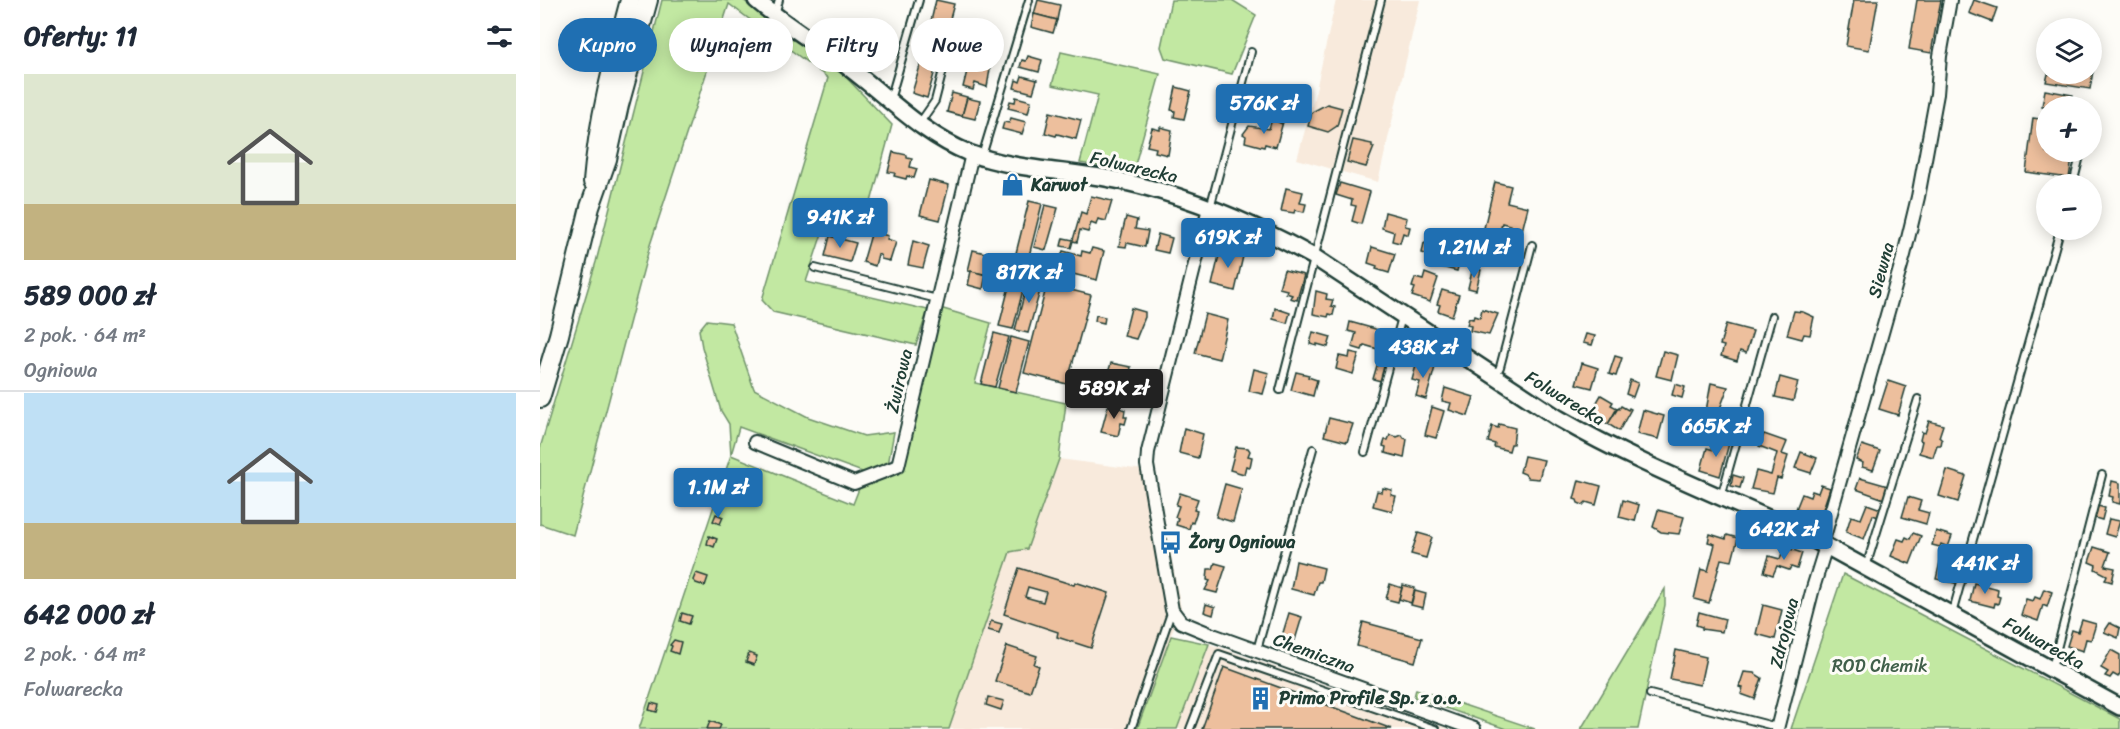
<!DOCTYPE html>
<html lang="pl">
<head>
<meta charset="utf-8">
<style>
	:root { --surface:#fff; --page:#f6f6f7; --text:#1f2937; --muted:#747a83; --line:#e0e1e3; --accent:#1f6fb2 }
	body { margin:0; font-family:Sriracha,sans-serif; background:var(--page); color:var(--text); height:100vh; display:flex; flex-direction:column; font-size:22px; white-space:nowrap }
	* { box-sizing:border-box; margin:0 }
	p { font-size:20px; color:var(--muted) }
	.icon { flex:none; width:33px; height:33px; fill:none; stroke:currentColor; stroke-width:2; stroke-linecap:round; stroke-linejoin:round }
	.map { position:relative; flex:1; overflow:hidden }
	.side { display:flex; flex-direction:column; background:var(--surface); width:540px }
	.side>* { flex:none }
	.hud { position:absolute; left:18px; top:18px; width:570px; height:54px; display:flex; gap:12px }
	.buttons { position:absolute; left:1496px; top:18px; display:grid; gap:12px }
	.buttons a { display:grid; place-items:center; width:66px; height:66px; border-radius:50%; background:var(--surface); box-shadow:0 3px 15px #0003; font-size:30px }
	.price { position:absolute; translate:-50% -51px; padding:0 14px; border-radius:6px; background:var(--accent); color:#fff; font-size:20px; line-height:39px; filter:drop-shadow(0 2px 3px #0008) }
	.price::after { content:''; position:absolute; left:50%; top:36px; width:18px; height:14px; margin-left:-9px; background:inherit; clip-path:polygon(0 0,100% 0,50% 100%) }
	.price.active { background:#222; color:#fff }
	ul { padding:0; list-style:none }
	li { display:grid; align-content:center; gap:12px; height:318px; padding:0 24px }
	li+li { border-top:2px solid var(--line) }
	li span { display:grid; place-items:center; height:186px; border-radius:0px; color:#555 }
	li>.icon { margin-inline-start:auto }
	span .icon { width:108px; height:108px; fill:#fffc; stroke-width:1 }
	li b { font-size:26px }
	h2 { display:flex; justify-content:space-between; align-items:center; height:72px; padding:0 24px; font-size:26px }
	.tag { padding:0 21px; border-radius:27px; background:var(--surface); box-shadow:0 3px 15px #0003; font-size:21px; line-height:54px }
	.tag.active { background:var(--accent); color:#fff }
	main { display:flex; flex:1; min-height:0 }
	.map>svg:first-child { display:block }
	.built { fill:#f8eadc }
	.green { fill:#c2e8a2; stroke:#70926b; stroke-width:1.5 }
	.building { fill:#edbf9d; stroke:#1f3d34; stroke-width:1.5; fill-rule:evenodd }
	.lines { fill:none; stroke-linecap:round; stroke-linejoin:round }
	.service-casing { stroke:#1f3d34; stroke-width:10 }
	.minor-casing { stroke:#1f3d34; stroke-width:16 }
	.tertiary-casing { stroke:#1f3d34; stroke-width:20 }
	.secondary-casing { stroke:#1f3d34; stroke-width:22 }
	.service { stroke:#fdfcf7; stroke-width:6 }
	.minor { stroke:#fdfcf7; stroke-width:12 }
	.tertiary { stroke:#fdfcf7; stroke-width:15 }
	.secondary { stroke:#fdfcf7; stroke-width:18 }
	.labels { text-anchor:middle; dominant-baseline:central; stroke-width:6; stroke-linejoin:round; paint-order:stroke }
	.street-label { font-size:18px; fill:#1f3d34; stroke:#fdfcf7 }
	.poi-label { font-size:18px; font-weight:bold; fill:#1f3d34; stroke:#fdfcf7; text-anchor:start }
	.park-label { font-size:18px; fill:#405f4a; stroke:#fdfcf7 }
</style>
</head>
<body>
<main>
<section class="side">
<h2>Oferty: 11<svg class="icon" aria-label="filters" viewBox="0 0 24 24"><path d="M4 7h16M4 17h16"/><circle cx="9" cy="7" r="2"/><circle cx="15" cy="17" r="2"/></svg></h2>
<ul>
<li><span style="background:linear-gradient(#dfe7d0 70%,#c2b280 0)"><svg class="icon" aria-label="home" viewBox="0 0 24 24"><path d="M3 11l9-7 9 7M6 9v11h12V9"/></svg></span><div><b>589 000 zł</b><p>2 pok. · 64 m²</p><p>Ogniowa</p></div></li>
<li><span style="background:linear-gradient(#bfe0f5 70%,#c2b280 0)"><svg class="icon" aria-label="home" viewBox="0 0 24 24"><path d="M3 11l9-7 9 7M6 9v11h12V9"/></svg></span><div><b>642 000 zł</b><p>2 pok. · 64 m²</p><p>Folwarecka</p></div></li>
</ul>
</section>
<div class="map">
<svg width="1580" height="729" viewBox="0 0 1580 729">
	<rect width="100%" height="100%" fill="#fdfcf7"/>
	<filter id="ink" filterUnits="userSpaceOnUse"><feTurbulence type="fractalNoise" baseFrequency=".0167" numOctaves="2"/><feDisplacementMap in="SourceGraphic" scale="12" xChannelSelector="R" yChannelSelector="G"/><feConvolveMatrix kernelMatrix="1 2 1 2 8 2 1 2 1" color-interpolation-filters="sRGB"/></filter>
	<g filter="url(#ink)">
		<g class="built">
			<polygon points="796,0 880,0 838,182 757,159 775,94"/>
			<polygon points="519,459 611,471 616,478 641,608 597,729 409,729 470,552 487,549"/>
			<polygon points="669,644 681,648 909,729 637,729"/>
		</g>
		<g class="green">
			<polygon points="122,0 203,0 301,72 352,125 328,213 292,203 266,282 388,310 376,345 233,312 222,300 288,78 189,4 110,245 33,535 0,524 0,448 56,262"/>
			<polygon points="631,0 692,0 716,15 692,74 625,58 621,47"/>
			<polygon points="521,52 620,74 593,172 540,163 558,95 512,85"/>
			<polygon points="400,308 451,323 435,383 526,403 519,459 487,549 470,552 409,729 99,729 191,455 189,424 181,411 162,347 159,330 167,320 191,323 214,389 268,417 324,436 354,432 348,465 325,473 199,427 191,455 313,504 320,486 363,471"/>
			<polygon points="1303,574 1580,719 1580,729 1251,729"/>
			<polygon points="1125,589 1125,605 1098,729 1041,729"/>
			<polygon points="631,636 669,644 637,729 597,729"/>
			<polygon points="876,689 995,729 966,729 874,697"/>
		</g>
		<g class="building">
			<polygon points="396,0 414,4 408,26 391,21"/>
			<polygon points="498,0 520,5 517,20 494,14"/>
			<polygon points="1314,0 1338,0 1329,50 1306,46"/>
			<polygon points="1377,0 1401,0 1391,53 1369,49"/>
			<polygon points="1434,0 1457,8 1452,22 1429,13"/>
			<polygon points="494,14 517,20 513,33 491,27"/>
			<polygon points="337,28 353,33 351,43 353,43 352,48 349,48 348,54 332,49"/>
			<polygon points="388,39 403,43 387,98 372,93"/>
			<polygon points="1551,47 1560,49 1555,65 1551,64"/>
			<polygon points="488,56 502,60 499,72 480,67 482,60 486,61"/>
			<polygon points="429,63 450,69 447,87 435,83 433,90 423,87"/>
			<polygon points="1551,71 1553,71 1550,89 1506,82 1508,74 1551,74"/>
			<polygon points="482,76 497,80 493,93 474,88 476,80 480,82"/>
			<polygon points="636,87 651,91 644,119 634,117 635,111 631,110"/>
			<polygon points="1505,90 1533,95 1531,106 1502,106"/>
			<polygon points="412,93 427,97 422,116 407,112"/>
			<polygon points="476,97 491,101 488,113 468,108 470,101 475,102"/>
			<polygon points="427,98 440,101 435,119 422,116"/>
			<polygon points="787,104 802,108 797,126 788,132 768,126 772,112"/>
			<polygon points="510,112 541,120 536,139 517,134 516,136 505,133"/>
			<polygon points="471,118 486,122 482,134 462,129 464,122 469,123"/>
			<polygon points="1493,118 1506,120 1506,152 1533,152 1529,178 1486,172"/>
			<polygon points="732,119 742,124 743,122 736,147 725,144 724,147 705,142 706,136 703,134 709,126 729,129"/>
			<polygon points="620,127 632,130 628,155 615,152 616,148 607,146 612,128 620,130"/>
			<polygon points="813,140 832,144 832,147 834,147 826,167 807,162"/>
			<polygon points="353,152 367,155 367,158 372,159 370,167 377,169 374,178 367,176 366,179 354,176 355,173 348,172"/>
			<polygon points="389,180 409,185 400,220 380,215"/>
			<polygon points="466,180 480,182 479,190 465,189"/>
			<polygon points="955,182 971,186 967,202 988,207 982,231 971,229 970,225 962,223 960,232 944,228"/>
			<polygon points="800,183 830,192 821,224 812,221 816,206 811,205 812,200 796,195"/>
			<polygon points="746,188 763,192 760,203 766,204 764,212 755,210 754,213 741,211"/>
			<polygon points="551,196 572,201 566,221 558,219 556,225 551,223 548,232 540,230 537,242 533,241 531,248 521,246 523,238 533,240 541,212 546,214"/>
			<polygon points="489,201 502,204 489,256 476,253"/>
			<polygon points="505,205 518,208 506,250 494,247"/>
			<polygon points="845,212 867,218 865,226 870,227 868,235 863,233 860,243 852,241 854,232 842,228"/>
			<polygon points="586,217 597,220 595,229 608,231 605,247 587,243 586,247 579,246"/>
			<polygon points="332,231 348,236 347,239 356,242 350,261 341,259 341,256 338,254 335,266 323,262"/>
			<polygon points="618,234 632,238 628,253 614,250"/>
			<polygon points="290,236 316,243 310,262 285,256"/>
			<polygon points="373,241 389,246 383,268 368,265"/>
			<polygon points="884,243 906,250 905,254 920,258 917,271 901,267 903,259 882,253"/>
			<polygon points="681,247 704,252 695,291 672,285"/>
			<polygon points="832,247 855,254 849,273 836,269 837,266 828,263"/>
			<polygon points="552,248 564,251 557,280 517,270 523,251 541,256 542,251 550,253"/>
			<polygon points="433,250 454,255 449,275 428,271"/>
			<polygon points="933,267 941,270 936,290 928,288"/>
			<polygon points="744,270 764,275 757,300 750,298 752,295 746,293 747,290 739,288"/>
			<polygon points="431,271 446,275 443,289 428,285"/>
			<polygon points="473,271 487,274 473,329 459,326"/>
			<polygon points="885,273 898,278 890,302 872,296 875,288 872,287 875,278 883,280"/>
			<polygon points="489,276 503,280 488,333 475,330"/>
			<polygon points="507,284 551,295 527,384 484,373"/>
			<polygon points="902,290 919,295 912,316 898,311 900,305 897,304"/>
			<polygon points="776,291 787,294 786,299 793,300 791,306 795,307 793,315 789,314 788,317 773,314"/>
			<polygon points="591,308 605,312 605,317 596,339 584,336"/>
			<polygon points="735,308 750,313 747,323 733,319"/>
			<polygon points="942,309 958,314 949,335 930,331 931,326 927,325 929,318 933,319 934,316 940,318"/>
			<polygon points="1254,311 1263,312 1274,317 1270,335 1264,334 1262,339 1247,335"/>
			<polygon points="665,314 688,320 679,359 655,353"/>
			<polygon points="556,315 565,317 564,323 555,321"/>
			<polygon points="810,322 846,332 841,350 824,345 822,350 812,347 816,333 808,331"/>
			<polygon points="1186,324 1213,331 1206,353 1200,351 1197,361 1181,356 1184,346 1180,345"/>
			<polygon points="773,332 791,337 788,347 777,344 777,346 770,344"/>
			<polygon points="454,333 469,337 455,387 441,384"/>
			<polygon points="1046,334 1055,336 1052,345 1043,343"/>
			<polygon points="471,337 489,342 476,392 458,388"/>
			<polygon points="1123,351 1138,355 1132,380 1116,376"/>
			<polygon points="810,352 819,354 813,374 796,369 799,356 809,358"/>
			<polygon points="1075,356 1082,358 1076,376 1069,374"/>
			<polygon points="838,362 846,364 841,381 833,379"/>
			<polygon points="877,362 895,367 886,399 876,396 880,382 872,380"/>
			<polygon points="571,363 591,367 588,388 563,382 566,373 568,373"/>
			<polygon points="1042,363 1058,368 1052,388 1036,384"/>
			<polygon points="714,369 729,373 723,394 709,391"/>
			<polygon points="756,372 769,375 768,377 777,380 773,396 751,390"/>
			<polygon points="1240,377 1258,382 1253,401 1235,397"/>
			<polygon points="1090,380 1098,383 1093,397 1086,394"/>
			<polygon points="1348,381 1366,387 1358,415 1339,409"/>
			<polygon points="1171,383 1188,387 1178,414 1166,411"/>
			<polygon points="1135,384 1145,387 1142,398 1132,395"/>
			<polygon points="905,388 934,397 928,416 909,410 911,403 902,401"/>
			<polygon points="1061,395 1073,402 1071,405 1077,408 1068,424 1050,414"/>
			<polygon points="572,405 585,410 584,417 587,417 585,424 581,423 578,436 561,432 568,406"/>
			<polygon points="1081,406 1088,410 1089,408 1091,409 1079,431 1068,424 1078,408 1079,409"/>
			<polygon points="892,407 904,411 896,438 885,435"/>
			<polygon points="1103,410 1124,416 1118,439 1097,434"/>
			<polygon points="789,418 813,424 807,442 784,436"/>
			<polygon points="1389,421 1403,425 1399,437 1402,440 1401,445 1397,445 1393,457 1379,453 1382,441 1380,440 1382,432 1385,433"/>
			<polygon points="959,424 975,428 973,444 971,444 969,451 954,447 955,444 948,442 952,426 958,428"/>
			<polygon points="644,428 663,434 658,458 639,453"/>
			<polygon points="1224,434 1247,442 1242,454 1248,456 1241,479 1237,478 1233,493 1211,489 1216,471 1231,475 1237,453 1219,446"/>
			<polygon points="850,435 857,437 862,435 864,438 867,439 864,458 845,453 846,447 843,446 845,440 848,440"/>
			<polygon points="1181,437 1190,440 1180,476 1161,470 1167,448 1177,451"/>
			<polygon points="1322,445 1340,451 1333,470 1322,467 1323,463 1316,460"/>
			<polygon points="696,447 708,448 710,451 708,456 712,457 710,467 706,466 704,474 690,470"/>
			<polygon points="1261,452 1277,458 1271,473 1255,468"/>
			<polygon points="984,456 1004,460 999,479 988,478 985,474 980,472"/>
			<polygon points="1407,470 1426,476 1418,502 1399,496"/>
			<polygon points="1193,475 1203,478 1200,488 1191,486"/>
			<polygon points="1320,478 1348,486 1344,499 1316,489"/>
			<polygon points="1039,480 1061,486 1056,505 1046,502 1043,505 1038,503 1037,500 1034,499"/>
			<polygon points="1572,481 1580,483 1580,504 1572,502 1573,497 1569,496"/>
			<polygon points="685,484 702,489 693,522 676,517"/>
			<polygon points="1281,485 1290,488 1280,518 1256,509 1262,494 1270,497 1272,491 1278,493"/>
			<polygon points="843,488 852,490 851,495 856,496 852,511 833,506 837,491 842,492"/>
			<polygon points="640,493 658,499 654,510 657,511 653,523 651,522 649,529 636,525 638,518 635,517 639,506 636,505"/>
			<polygon points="1368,497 1381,501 1378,510 1389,513 1386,524 1362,517"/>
			<polygon points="1083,500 1099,505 1095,521 1079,517"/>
			<polygon points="1327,504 1341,509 1338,517 1333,515 1324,539 1306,532 1311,516 1321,519"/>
			<polygon points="1558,506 1565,508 1562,520 1555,518"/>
			<polygon points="1118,510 1144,517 1139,534 1121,532 1113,527"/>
			<polygon points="176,514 183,517 180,524 173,521"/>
			<polygon points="1569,519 1580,521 1575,537 1565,534"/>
			<polygon points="1396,531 1412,536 1408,547 1401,544 1400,547 1392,545"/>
			<polygon points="878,533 892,537 886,558 871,554"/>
			<polygon points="1373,533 1381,536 1370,564 1351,556 1358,539 1364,541 1366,537 1370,539"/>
			<polygon points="1170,534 1186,539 1187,535 1198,538 1192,561 1181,559 1169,603 1154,599 1161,569 1168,571 1175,544 1168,542"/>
			<polygon points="169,536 177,539 174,547 167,544"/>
			<polygon points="1244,547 1262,553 1257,569 1251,567 1249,570 1237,566 1233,575 1224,572 1229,556 1240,559"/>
			<polygon points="1554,547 1570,552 1565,566 1575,568 1572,582 1565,580 1567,575 1555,569 1556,565 1549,562"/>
			<polygon points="1442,555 1462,559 1460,568 1440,564"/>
			<polygon points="1409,558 1420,561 1415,583 1396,579 1400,562 1408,563"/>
			<polygon points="756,561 784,568 781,582 778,582 774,595 751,589"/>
			<polygon points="675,563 686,566 677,593 665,590 670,581 667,580 668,569 673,569"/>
			<path d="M479 568 534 585 535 582 569 593 551 648 517 637 518 632 464 614ZM488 587 506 592 503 602 485 597Z"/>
			<polygon points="156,573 168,577 165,586 156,583 153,580"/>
			<polygon points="1434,583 1458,589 1457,596 1460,597 1458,604 1455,603 1454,607 1430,601"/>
			<polygon points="850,584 862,588 858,602 846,599"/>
			<polygon points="863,585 875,588 871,603 859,599"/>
			<polygon points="1504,589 1512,592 1507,607 1503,605 1498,621 1481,615 1486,599 1493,601 1495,597 1500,599"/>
			<polygon points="875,591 886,594 883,608 871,605"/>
			<polygon points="666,604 675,607 673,615 664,612"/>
			<polygon points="1223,605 1242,610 1235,639 1216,634"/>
			<polygon points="1159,612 1185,619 1182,632 1162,629 1162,627 1156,625"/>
			<polygon points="142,613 152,616 149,624 140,621"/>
			<polygon points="749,613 762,617 755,640 742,636"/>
			<polygon points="1542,620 1556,624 1551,640 1546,639 1543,651 1527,646 1532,630 1538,632"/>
			<polygon points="451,621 462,624 459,633 448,630"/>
			<polygon points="823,622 882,638 875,662 817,646"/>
			<polygon points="1570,623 1580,628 1578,638 1564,632"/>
			<polygon points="134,640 141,642 138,654 130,651 132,646 130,645"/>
			<polygon points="467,646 497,656 494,664 499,666 490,692 455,681"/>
			<polygon points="1136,650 1166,657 1160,685 1130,679"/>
			<polygon points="1571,650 1580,655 1580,673 1578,677 1573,674 1570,678 1565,676 1568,672 1561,668"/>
			<polygon points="209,653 217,656 214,665 206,662"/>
			<polygon points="684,667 852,729 662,729"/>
			<polygon points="1204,672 1214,673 1222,678 1215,699 1201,694 1203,688 1199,687"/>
			<polygon points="448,697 464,701 461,710 446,705"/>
			<polygon points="111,703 119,705 117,712 109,710"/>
			<polygon points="170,721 181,725 179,729 167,729"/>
		</g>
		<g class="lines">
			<defs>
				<g id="service">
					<polyline points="235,15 239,0"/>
					<polyline points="349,99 352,93 379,0"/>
					<polyline points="379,124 395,101 410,43"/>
					<polyline points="442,156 489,0"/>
					<polyline points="1533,184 1541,152"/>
					<polyline points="670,208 711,52"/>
					<polyline points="275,268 397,299"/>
					<polyline points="955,377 960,367 992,245"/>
					<polyline points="740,390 841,0"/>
					<polyline points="825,452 862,317"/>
					<polyline points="1181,497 1232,316"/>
					<polyline points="1326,567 1378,399"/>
					<polyline points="1412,614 1520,230"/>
					<polyline points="717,650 773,449"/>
					<polyline points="1512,668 1562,475"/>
					<polyline points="1110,694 1237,727"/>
					<polyline points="591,729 632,610"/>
					<polyline points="650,729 679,654 895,729"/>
				</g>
				<g id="minor">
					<polyline points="669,208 608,452 607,465 632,610 641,622 670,634 934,729"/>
					<polyline points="215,442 314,483 358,466 432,154"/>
					<polyline points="1282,544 1364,255 1378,197 1397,94 1400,56 1410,0"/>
					<polyline points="1237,729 1273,588 1286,546"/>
				</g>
				<path id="tertiary" d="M216 0C245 25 278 44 308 67 348 97 382 134 429 153 477 171 531 170 581 181 649 196 713 223 774 257L1018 418C1089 459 1163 489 1237 522 1254 529 1270 538 1286 546L1580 707"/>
				<g id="secondary">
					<path d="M53 182C58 120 74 60 90 0"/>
					<polyline points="0,398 19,335 50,207 67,159 79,105 108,0"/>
				</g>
			</defs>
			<use href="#service" class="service-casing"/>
			<use href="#minor" class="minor-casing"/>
			<use href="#tertiary" class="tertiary-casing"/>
			<use href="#secondary" class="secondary-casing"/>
			<use href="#service" class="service"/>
			<use href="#minor" class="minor"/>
			<use href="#tertiary" class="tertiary"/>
			<use href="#secondary" class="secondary"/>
		</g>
	</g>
	<defs>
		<symbol id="shop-bare" viewBox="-9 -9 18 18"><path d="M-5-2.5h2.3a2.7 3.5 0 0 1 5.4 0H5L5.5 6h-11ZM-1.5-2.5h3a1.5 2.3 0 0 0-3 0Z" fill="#1f6fb2" stroke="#fdfcf7" stroke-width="2.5" paint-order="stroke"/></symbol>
		<symbol id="bus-bare" viewBox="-9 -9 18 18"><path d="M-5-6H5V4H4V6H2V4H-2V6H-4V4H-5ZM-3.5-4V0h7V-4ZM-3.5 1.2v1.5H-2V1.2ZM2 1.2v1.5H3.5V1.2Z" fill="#1f6fb2" stroke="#fdfcf7" stroke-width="2.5" paint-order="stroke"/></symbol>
		<symbol id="building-bare" viewBox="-9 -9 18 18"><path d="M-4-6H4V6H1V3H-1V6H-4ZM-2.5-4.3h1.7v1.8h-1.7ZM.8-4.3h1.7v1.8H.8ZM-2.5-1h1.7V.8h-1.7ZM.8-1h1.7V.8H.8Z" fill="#1f6fb2" stroke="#fdfcf7" stroke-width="2.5" paint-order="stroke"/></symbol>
	</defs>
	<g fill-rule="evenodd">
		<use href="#shop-bare" x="456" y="168" width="33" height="33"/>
		<use href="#bus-bare" x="614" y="526" width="33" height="33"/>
		<use href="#building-bare" x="704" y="682" width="33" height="33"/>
	</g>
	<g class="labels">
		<g class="street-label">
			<text transform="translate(594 167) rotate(13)">Folwarecka</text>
			<text transform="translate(1341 270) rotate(-75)">Siewna</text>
			<text transform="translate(359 381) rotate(-77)">Żwirowa</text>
			<text transform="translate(1025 398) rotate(31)">Folwarecka</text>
			<text transform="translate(1244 633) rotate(-76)">Zdrojowa</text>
			<text transform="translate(1504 643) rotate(29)">Folwarecka</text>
			<text transform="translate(774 653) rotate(20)">Chemiczna</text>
		</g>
		<g class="poi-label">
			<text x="491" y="185">Karwot</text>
			<text x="649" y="542">Żory Ogniowa</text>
			<text x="739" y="698">Primo Profile Sp. z o.o.</text>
		</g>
		<g class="park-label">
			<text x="1340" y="666">ROD Chemik</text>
		</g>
	</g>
</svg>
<div class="buttons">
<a><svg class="icon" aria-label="layers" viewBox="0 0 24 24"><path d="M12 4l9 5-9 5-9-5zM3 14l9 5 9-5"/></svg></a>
<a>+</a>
<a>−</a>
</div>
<b class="price" style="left:724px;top:135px">576K zł</b>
<b class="price" style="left:300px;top:249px">941K zł</b>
<b class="price" style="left:688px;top:269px">619K zł</b>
<b class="price" style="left:934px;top:279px">1.21M zł</b>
<b class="price" style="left:489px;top:304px">817K zł</b>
<b class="price" style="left:883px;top:379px">438K zł</b>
<b class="price active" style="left:574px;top:420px">589K zł</b>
<b class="price" style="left:1176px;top:458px">665K zł</b>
<b class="price" style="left:178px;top:519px">1.1M zł</b>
<b class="price" style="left:1244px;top:561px">642K zł</b>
<b class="price" style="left:1445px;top:595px">441K zł</b>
<div class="hud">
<a class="tag active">Kupno</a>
<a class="tag">Wynajem</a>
<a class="tag">Filtry</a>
<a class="tag">Nowe</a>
</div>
</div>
</main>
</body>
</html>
